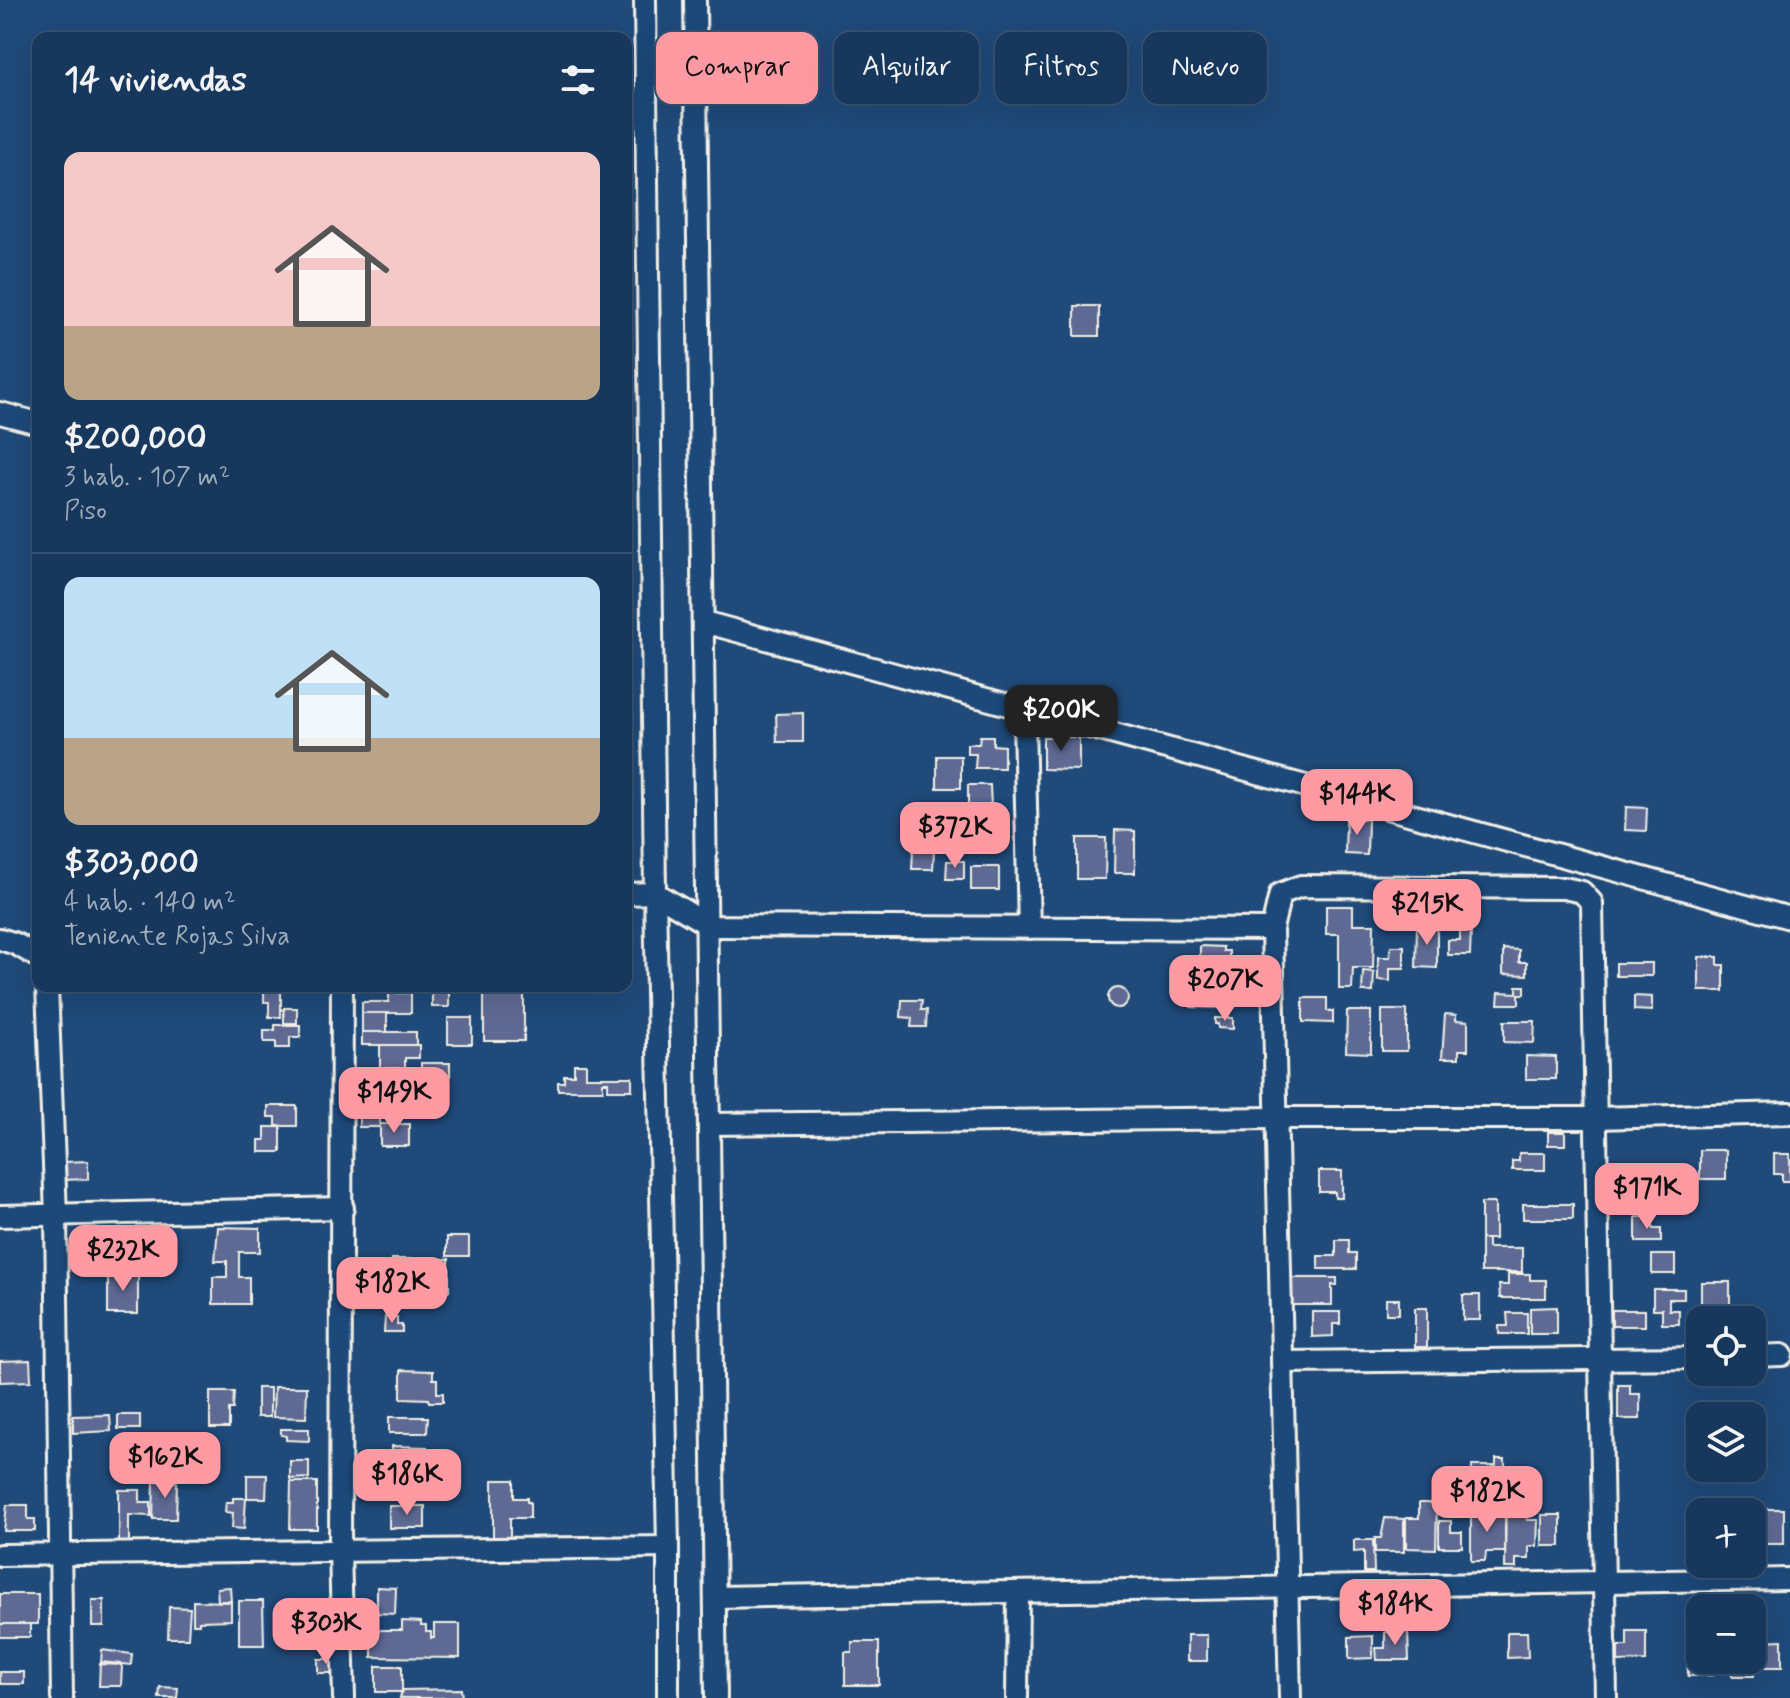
<!DOCTYPE html>
<html lang="es">
<head>
<meta charset="utf-8">
<style>
	:root { --surface:#17385c; --page:#203f62; --text:#f1f3f6; --muted:#9eacbb; --line:#365272; --accent:#ff9aa2 }
	body { margin:0; font-family:Mynerve,sans-serif; background:var(--page); color:var(--text); height:100vh; display:flex; flex-direction:column; font-size:30px; white-space:nowrap }
	* { box-sizing:border-box; margin:0 }
	p { font-size:26px; color:var(--muted) }
	.icon { flex:none; width:44px; height:44px; fill:none; stroke:currentColor; stroke-width:2; stroke-linecap:round; stroke-linejoin:round }
	.map { position:relative; flex:1; overflow:hidden }
	.details { position:absolute; left:32px; top:32px; width:600px; height:960px; display:flex; flex-direction:column; background:var(--surface); border-radius:16px; box-shadow:0 8px 32px #0002,0 0 0 2px var(--line) }
	.details>* { flex:none }
	.top-card { position:absolute; left:656px; top:32px; width:760px; height:72px; display:flex; gap:16px }
	.tools { position:absolute; left:1686px; top:1306px; display:grid; gap:16px }
	.tools a { display:grid; place-items:center; width:80px; height:80px; border-radius:16px; background:var(--surface); box-shadow:0 8px 32px #0002,0 0 0 2px var(--line); font-size:40px }
	.price { position:absolute; translate:-50% -68px; padding:0 18px; border-radius:16px; background:var(--accent); color:#111; font-size:26px; line-height:52px; filter:drop-shadow(0 2px 4px #0008) }
	.price::after { content:''; position:absolute; left:50%; top:48px; width:24px; height:18px; margin-left:-12px; background:inherit; clip-path:polygon(0 0,100% 0,50% 100%) }
	.price.on { background:#222; color:#fff }
	ul { padding:0; list-style:none }
	li { display:grid; align-content:center; gap:16px; height:424px; padding:0 32px }
	li+li { border-top:2px solid var(--line) }
	li span { display:grid; place-items:center; height:248px; border-radius:16px; color:#555 }
	li>.icon { margin-inline-start:auto }
	span .icon { width:144px; height:144px; fill:#fffc; stroke-width:1 }
	li b { font-size:34px }
	h2 { display:flex; justify-content:space-between; align-items:center; height:96px; padding:0 32px; font-size:34px }
	.chip { padding:0 28px; border-radius:16px; background:var(--surface); box-shadow:0 8px 32px #0002,0 0 0 2px var(--line); font-size:28px; line-height:72px }
	.chip.on { background:var(--accent); color:#111 }
	.map>svg:first-child { display:block }
	.building { fill:#5f6a94; stroke:#f4f1e8; stroke-width:2 }
	.lines { fill:none; stroke-linecap:round; stroke-linejoin:round }
	.minor-casing { stroke:#f4f1e8; stroke-width:26 }
	.minor { stroke:#1f4a7a; stroke-width:20 }
</style>
</head>
<body>
<div class="map">
<svg width="1790" height="1698" viewBox="0 0 1790 1698">
	<rect width="100%" height="100%" fill="#1f4a7a"/>
	<filter id="ink" filterUnits="userSpaceOnUse"><feTurbulence type="fractalNoise" baseFrequency=".0125" numOctaves="2"/><feDisplacementMap in="SourceGraphic" scale="16" xChannelSelector="R" yChannelSelector="G"/><feConvolveMatrix kernelMatrix="1 2 1 2 8 2 1 2 1" color-interpolation-filters="sRGB"/></filter>
	<g filter="url(#ink)">
		<g class="building">
			<rect x="1075" y="306" width="24" height="30"/>
			<polygon points="803,713 803,742 777,742 776,714"/>
			<polygon points="980,736 993,736 993,745 1004,746 1004,768 975,768 976,754 967,754 967,744 979,744"/>
			<polygon points="1043,737 1079,737 1079,770 1043,769"/>
			<rect x="937" y="756" width="24" height="32"/>
			<polygon points="968,785 990,785 991,807 968,807"/>
			<polygon points="1626,807 1647,808 1646,831 1625,830"/>
			<polygon points="1346,819 1368,819 1367,855 1345,854"/>
			<polygon points="1115,830 1135,831 1135,873 1114,873"/>
			<polygon points="1077,838 1106,838 1105,879 1077,879"/>
			<polygon points="913,850 934,850 933,869 912,869"/>
			<polygon points="947,861 964,861 964,879 946,879"/>
			<rect x="971" y="867" width="28" height="23"/>
			<polygon points="1326,906 1353,906 1353,924 1374,924 1373,968 1353,968 1352,989 1339,989 1339,934 1326,934"/>
			<polygon points="1417,926 1437,926 1437,968 1416,967"/>
			<polygon points="1460,930 1471,930 1470,955 1448,955 1448,940 1460,940"/>
			<polygon points="1200,946 1223,947 1223,951 1229,951 1229,978 1188,978 1189,958 1200,958"/>
			<polygon points="1391,946 1404,946 1404,968 1390,968 1390,981 1378,980 1378,957 1390,957"/>
			<polygon points="1503,949 1519,950 1519,962 1527,962 1527,975 1503,974"/>
			<polygon points="1699,957 1718,957 1718,965 1724,965 1724,991 1699,991"/>
			<rect x="1616" y="963" width="36" height="13"/>
			<polygon points="1363,971 1374,972 1373,992 1362,992"/>
			<polygon points="1181,984 1220,985 1220,1008 1191,1007 1191,994 1181,994"/>
			<rect x="432" y="986" width="17" height="21"/>
			<rect x="484" y="986" width="40" height="55"/>
			<polygon points="1517,986 1525,986 1525,994 1519,994 1519,1004 1498,1004 1499,992 1517,993"/>
			<circle cx="1118" cy="998" r="10"/>
			<polygon points="264,991 281,991 281,1017 269,1017 269,1002 264,1002"/>
			<polygon points="389,993 411,993 411,1013 362,1013 362,1002 389,1002"/>
			<polygon points="1634,996 1652,997 1652,1011 1634,1010"/>
			<polygon points="1303,998 1327,998 1327,1011 1333,1011 1333,1023 1303,1022"/>
			<polygon points="902,1000 922,1000 921,1010 927,1010 926,1027 911,1027 912,1018 901,1017"/>
			<rect x="284" y="1008" width="13" height="15"/>
			<rect x="1382" y="1010" width="25" height="41"/>
			<polygon points="1347,1011 1371,1011 1371,1053 1346,1052"/>
			<rect x="362" y="1013" width="25" height="19"/>
			<polygon points="1445,1014 1456,1015 1456,1020 1468,1021 1468,1050 1459,1050 1459,1058 1442,1058"/>
			<rect x="448" y="1018" width="24" height="26"/>
			<polygon points="1215,1018 1233,1018 1233,1029 1218,1028 1218,1024 1215,1024"/>
			<polygon points="1504,1021 1535,1021 1534,1043 1504,1042"/>
			<polygon points="275,1025 300,1025 300,1037 290,1037 290,1048 276,1048 276,1042 264,1042 264,1030 275,1030"/>
			<rect x="362" y="1032" width="54" height="13"/>
			<polygon points="380,1045 419,1045 419,1058 405,1058 405,1068 380,1068"/>
			<polygon points="1526,1056 1556,1057 1556,1079 1526,1079"/>
			<rect x="421" y="1063" width="29" height="15"/>
			<polygon points="574,1064 586,1064 586,1077 632,1077 632,1090 608,1090 608,1082 603,1082 603,1090 558,1090 558,1082 564,1082 564,1075 574,1075"/>
			<rect x="388" y="1089" width="31" height="24"/>
			<rect x="359" y="1094" width="21" height="33"/>
			<polygon points="268,1106 297,1106 297,1126 276,1126 276,1117 268,1117"/>
			<rect x="380" y="1124" width="29" height="22"/>
			<polygon points="265,1127 281,1127 281,1152 259,1152 259,1140 265,1140"/>
			<rect x="1548" y="1132" width="17" height="13"/>
			<rect x="1700" y="1150" width="26" height="29"/>
			<polygon points="1519,1153 1545,1153 1545,1170 1512,1170 1512,1161 1519,1161"/>
			<polygon points="1774,1154 1790,1154 1790,1181 1782,1181 1782,1174 1774,1174"/>
			<polygon points="88,1161 88,1179 63,1180 63,1162"/>
			<polygon points="1319,1171 1342,1171 1342,1198 1335,1198 1335,1192 1319,1192"/>
			<rect x="1632" y="1171" width="27" height="18"/>
			<rect x="1481" y="1203" width="14" height="36"/>
			<rect x="1523" y="1204" width="50" height="15"/>
			<polygon points="1636,1217 1653,1217 1653,1229 1661,1229 1661,1242 1636,1242"/>
			<polygon points="218,1227 260,1228 260,1252 239,1252 239,1277 249,1277 249,1304 213,1304 213,1277 227,1277 227,1261 215,1261"/>
			<rect x="447" y="1237" width="22" height="19"/>
			<polygon points="1481,1239 1488,1239 1488,1248 1522,1248 1522,1272 1481,1272"/>
			<polygon points="1336,1240 1349,1240 1349,1253 1356,1253 1356,1269 1318,1269 1318,1256 1336,1256"/>
			<rect x="1652" y="1255" width="23" height="19"/>
			<polygon points="392,1259 449,1259 449,1291 388,1293 388,1267 392,1267"/>
			<rect x="108" y="1272" width="30" height="42"/>
			<polygon points="1508,1274 1530,1274 1530,1280 1546,1280 1546,1298 1500,1298 1499,1285 1508,1285"/>
			<polygon points="1291,1278 1337,1278 1337,1285 1332,1285 1332,1305 1291,1305"/>
			<rect x="1701" y="1282" width="29" height="37"/>
			<polygon points="1653,1289 1684,1289 1684,1299 1669,1299 1669,1310 1679,1310 1679,1324 1662,1324 1662,1309 1653,1309"/>
			<rect x="1463" y="1295" width="17" height="25"/>
			<rect x="1386" y="1299" width="13" height="15"/>
			<polygon points="1557,1307 1557,1334 1530,1334 1530,1308"/>
			<rect x="1415" y="1308" width="12" height="39"/>
			<rect x="1612" y="1310" width="33" height="16"/>
			<polygon points="1312,1312 1340,1312 1340,1324 1333,1324 1333,1336 1312,1337"/>
			<polygon points="1507,1313 1527,1313 1527,1334 1499,1334 1499,1326 1508,1326"/>
			<polygon points="385,1317 397,1317 397,1325 402,1325 402,1332 384,1332"/>
			<polygon points="30,1360 31,1381 0,1382 0,1361"/>
			<polygon points="401,1370 433,1371 433,1379 437,1379 437,1393 443,1393 443,1402 429,1402 429,1399 401,1398"/>
			<polygon points="1618,1385 1630,1385 1630,1394 1640,1394 1640,1419 1618,1419"/>
			<polygon points="274,1387 307,1387 306,1418 273,1417"/>
			<rect x="257" y="1388" width="13" height="29"/>
			<polygon points="210,1392 234,1392 233,1409 229,1409 229,1428 210,1428"/>
			<rect x="1723" y="1405" width="25" height="11"/>
			<polygon points="110,1415 111,1431 73,1433 73,1416"/>
			<rect x="118" y="1415" width="22" height="14"/>
			<polygon points="389,1417 428,1417 427,1433 389,1433"/>
			<polygon points="281,1429 309,1429 309,1441 286,1440 286,1436 281,1435"/>
			<polygon points="392,1446 427,1447 427,1468 392,1467"/>
			<polygon points="1496,1459 1505,1459 1505,1476 1472,1476 1472,1466 1496,1466"/>
			<polygon points="290,1461 309,1461 309,1478 290,1479"/>
			<polygon points="385,1470 416,1470 415,1488 384,1487"/>
			<polygon points="247,1475 267,1475 266,1498 247,1498"/>
			<rect x="1472" y="1476" width="11" height="20"/>
			<polygon points="493,1480 514,1480 514,1498 527,1498 527,1502 530,1502 530,1518 510,1518 510,1544 493,1544"/>
			<polygon points="154,1481 177,1482 176,1519 153,1519"/>
			<polygon points="291,1482 317,1482 317,1529 290,1529"/>
			<polygon points="119,1490 140,1490 140,1502 151,1502 151,1516 129,1515 129,1547 119,1546"/>
			<polygon points="1506,1492 1518,1493 1517,1513 1527,1513 1527,1520 1538,1520 1537,1546 1529,1546 1529,1559 1516,1559 1516,1568 1505,1568"/>
			<polygon points="233,1498 246,1498 244,1529 232,1528 233,1513 225,1512 226,1502 233,1502"/>
			<polygon points="1419,1503 1437,1503 1436,1549 1406,1548 1406,1518 1419,1518"/>
			<polygon points="7,1505 28,1505 28,1519 35,1519 35,1531 4,1531"/>
			<rect x="389" y="1506" width="36" height="22"/>
			<polygon points="1751,1509 1784,1509 1784,1544 1752,1544"/>
			<polygon points="1471,1512 1505,1513 1505,1552 1486,1552 1485,1561 1471,1561"/>
			<rect x="1542" y="1515" width="19" height="31"/>
			<polygon points="1385,1518 1404,1519 1404,1552 1375,1552 1375,1538 1381,1538"/>
			<polygon points="1439,1521 1451,1521 1451,1532 1462,1532 1462,1547 1439,1547"/>
			<polygon points="1354,1540 1373,1540 1374,1572 1364,1572 1364,1551 1354,1552"/>
			<polygon points="230,1587 231,1601 218,1601 217,1588"/>
			<polygon points="377,1587 396,1588 395,1614 377,1613"/>
			<rect x="0" y="1594" width="38" height="30"/>
			<rect x="92" y="1600" width="12" height="26"/>
			<polygon points="193,1601 231,1602 231,1620 199,1621 199,1624 193,1624"/>
			<polygon points="239,1601 263,1601 264,1645 239,1645"/>
			<rect x="297" y="1603" width="28" height="18"/>
			<polygon points="169,1607 190,1608 188,1638 168,1638"/>
			<polygon points="402,1621 421,1622 421,1626 426,1626 426,1632 431,1632 431,1638 434,1638 434,1624 460,1624 460,1658 372,1657 372,1638 375,1638 376,1630 402,1630"/>
			<polygon points="1752,1623 1754,1676 1732,1676 1731,1665 1722,1665 1722,1660 1752,1660"/>
			<rect x="0" y="1624" width="30" height="13"/>
			<polygon points="1700,1627 1700,1645 1688,1646 1687,1628"/>
			<polygon points="1627,1631 1646,1631 1646,1661 1618,1662 1618,1646 1627,1646"/>
			<polygon points="1385,1632 1408,1632 1409,1660 1377,1660 1376,1648 1385,1648"/>
			<polygon points="1507,1632 1527,1632 1528,1657 1507,1658"/>
			<rect x="1187" y="1635" width="20" height="26"/>
			<polygon points="1373,1636 1373,1658 1349,1659 1349,1637"/>
			<polygon points="1782,1640 1782,1667 1756,1667 1758,1641"/>
			<polygon points="852,1642 879,1642 879,1685 845,1685 845,1652 852,1652"/>
			<polygon points="102,1650 132,1654 131,1665 101,1662"/>
			<polygon points="1687,1650 1700,1650 1700,1660 1714,1660 1714,1675 1688,1676"/>
			<rect x="318" y="1659" width="15" height="14"/>
			<polygon points="100,1664 122,1665 121,1686 99,1686"/>
			<rect x="376" y="1666" width="26" height="26"/>
			<rect x="0" y="1672" width="24" height="12"/>
			<polygon points="160,1687 178,1688 177,1698 159,1698"/>
			<polygon points="461,1689 462,1698 400,1698 402,1690"/>
		</g>
		<g class="lines">
			<defs>
				<g id="minor">
					<polyline points="645,0 655,893 668,1547 668,1698"/>
					<polyline points="695,0 716,1698"/>
					<polyline points="0,413 38,423"/>
					<polyline points="711,624 1790,918"/>
					<polyline points="1024,722 1029,928"/>
					<polyline points="626,894 655,893 710,926 1272,929"/>
					<polyline points="0,939 16,944 38,957"/>
					<polyline points="47,986 56,1215 62,1698"/>
					<polyline points="342,986 340,1550 344,1698"/>
					<polyline points="710,1124 1276,1118 1595,1118 1790,1113"/>
					<polyline points="0,1216 343,1208"/>
					<polyline points="1752,1356 1782,1355"/>
					<polyline points="1282,1362 1700,1358"/>
					<polyline points="0,1555 668,1547"/>
					<polyline points="715,1597 1790,1579"/>
					<polyline points="1017,1698 1018,1592"/>
					<polyline points="1290,1698 1272,929 1280,894 1301,886 1564,888 1582,892 1592,903 1606,1698"/>
				</g>
			</defs>
			<use href="#minor" class="minor-casing"/>
			<use href="#minor" class="minor"/>
		</g>
	</g>
</svg>
<div class="tools">
<a><svg class="icon" aria-label="locate" viewBox="0 0 24 24"><circle cx="12" cy="12" r="6"/><path d="M12 2v4M12 18v4M2 12h4M18 12h4"/></svg></a>
<a><svg class="icon" aria-label="layers" viewBox="0 0 24 24"><path d="M12 4l9 5-9 5-9-5zM3 14l9 5 9-5"/></svg></a>
<a>+</a>
<a>−</a>
</div>
<b class="price on" style="left:1061px;top:753px">$200K</b>
<b class="price" style="left:1357px;top:837px">$144K</b>
<b class="price" style="left:955px;top:870px">$372K</b>
<b class="price" style="left:1427px;top:947px">$215K</b>
<b class="price" style="left:1225px;top:1023px">$207K</b>
<b class="price" style="left:394px;top:1135px">$149K</b>
<b class="price" style="left:1647px;top:1231px">$171K</b>
<b class="price" style="left:123px;top:1293px">$232K</b>
<b class="price" style="left:392px;top:1325px">$182K</b>
<b class="price" style="left:165px;top:1500px">$162K</b>
<b class="price" style="left:407px;top:1517px">$186K</b>
<b class="price" style="left:1487px;top:1534px">$182K</b>
<b class="price" style="left:1395px;top:1647px">$184K</b>
<b class="price" style="left:326px;top:1666px">$303K</b>
<div class="top-card">
<a class="chip on">Comprar</a>
<a class="chip">Alquilar</a>
<a class="chip">Filtros</a>
<a class="chip">Nuevo</a>
</div>
<section class="details">
<h2>14 viviendas<svg class="icon" aria-label="filters" viewBox="0 0 24 24"><path d="M4 7h16M4 17h16"/><circle cx="9" cy="7" r="2"/><circle cx="15" cy="17" r="2"/></svg></h2>
<ul>
<li><span style="background:linear-gradient(#f6c9c9 70%,#b9a48a 0)"><svg class="icon" aria-label="home" viewBox="0 0 24 24"><path d="M3 11l9-7 9 7M6 9v11h12V9"/></svg></span><div><b>$200,000</b><p>3 hab. · 107 m²</p><p>Piso</p></div></li>
<li><span style="background:linear-gradient(#bfe0f5 65%,#b9a48a 0)"><svg class="icon" aria-label="home" viewBox="0 0 24 24"><path d="M3 11l9-7 9 7M6 9v11h12V9"/></svg></span><div><b>$303,000</b><p>4 hab. · 140 m²</p><p>Teniente Rojas Silva</p></div></li>
</ul>
</section>
</div>
</body>
</html>
